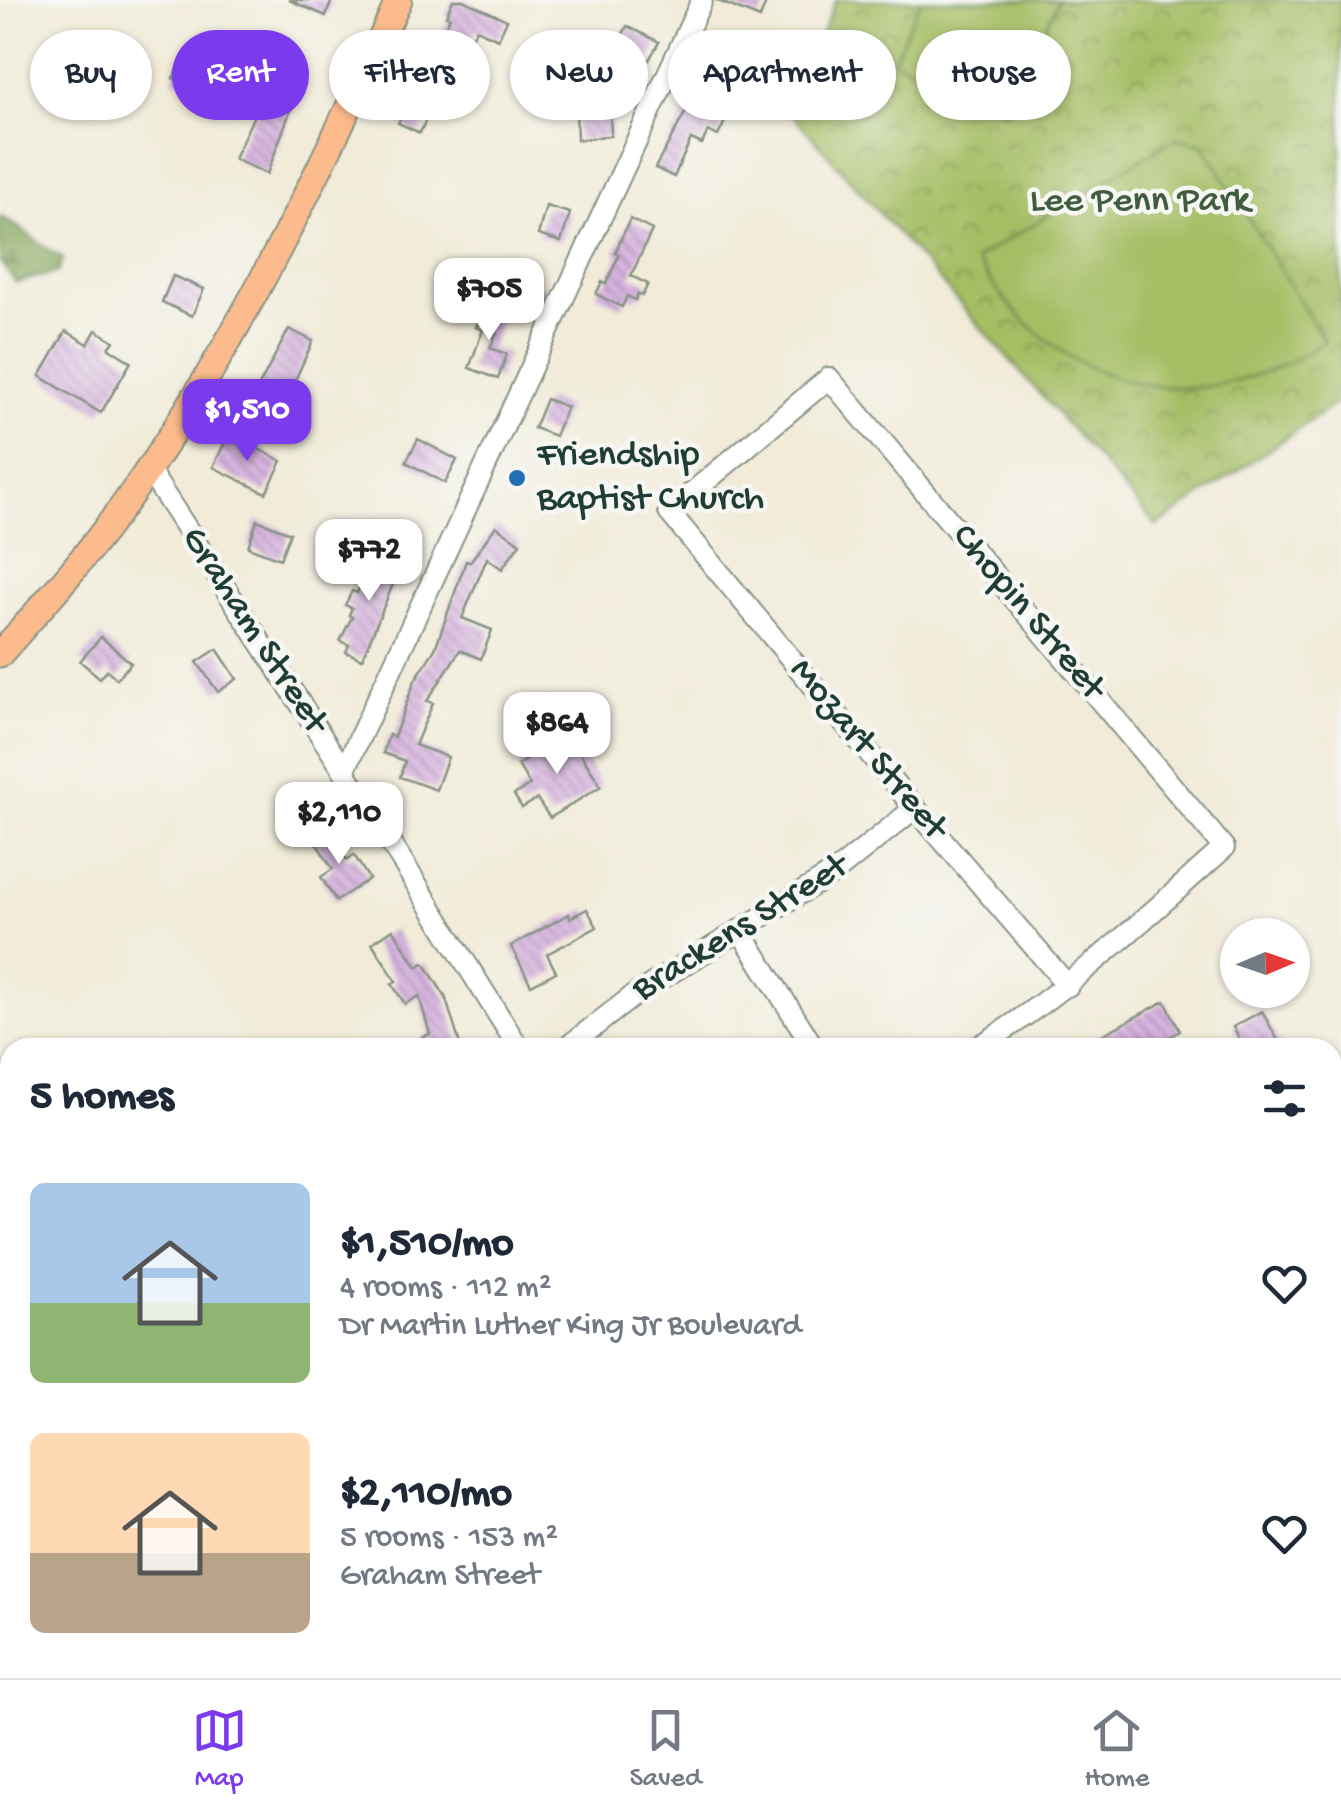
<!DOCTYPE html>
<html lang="en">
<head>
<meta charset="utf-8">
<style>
	:root { --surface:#fff; --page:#f6f6f7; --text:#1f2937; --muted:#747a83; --line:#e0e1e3; --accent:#7c3aed }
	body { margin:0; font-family:"Gochi Hand",sans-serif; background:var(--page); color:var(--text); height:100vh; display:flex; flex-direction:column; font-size:38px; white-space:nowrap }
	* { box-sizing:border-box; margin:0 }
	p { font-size:32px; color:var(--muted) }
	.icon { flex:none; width:55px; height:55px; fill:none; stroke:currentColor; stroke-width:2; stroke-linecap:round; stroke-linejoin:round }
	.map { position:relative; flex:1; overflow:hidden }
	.side { position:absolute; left:0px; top:1038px; width:1342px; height:642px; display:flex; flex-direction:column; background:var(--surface); border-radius:30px 30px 0 0; box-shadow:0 2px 8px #0004 }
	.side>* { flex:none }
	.top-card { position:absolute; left:30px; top:30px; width:1282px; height:90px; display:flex; gap:20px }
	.needle { width:65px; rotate:88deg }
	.tools { position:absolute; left:1220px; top:918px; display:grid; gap:20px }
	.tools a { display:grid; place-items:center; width:90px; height:90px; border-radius:50%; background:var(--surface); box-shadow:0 2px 8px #0004; font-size:50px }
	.price { position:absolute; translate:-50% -85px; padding:0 22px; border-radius:20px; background:#fff; color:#222; font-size:32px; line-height:65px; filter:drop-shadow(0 2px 5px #0008) }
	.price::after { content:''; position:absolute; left:50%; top:60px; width:30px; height:22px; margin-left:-15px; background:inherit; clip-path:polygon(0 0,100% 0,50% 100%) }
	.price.selected { background:var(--accent); color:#fff }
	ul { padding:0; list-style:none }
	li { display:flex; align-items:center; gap:30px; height:250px; padding:0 30px }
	li span { display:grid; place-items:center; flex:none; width:280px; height:200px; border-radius:15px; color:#555 }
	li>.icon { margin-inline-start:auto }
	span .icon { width:120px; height:120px; fill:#fffc; stroke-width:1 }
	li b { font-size:42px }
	h2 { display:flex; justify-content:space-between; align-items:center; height:120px; padding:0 30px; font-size:42px }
	.pill { padding:0 35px; border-radius:45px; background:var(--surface); box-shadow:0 2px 8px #0004; font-size:35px; line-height:90px }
	.pill.selected { background:var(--accent); color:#fff }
	.tabs { display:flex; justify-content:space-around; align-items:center; height:140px; border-top:2px solid var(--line); background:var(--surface); font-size:28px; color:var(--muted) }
	.tabs a { display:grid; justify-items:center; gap:5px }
	.tabs .selected { color:var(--accent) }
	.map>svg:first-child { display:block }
	.forest { fill:url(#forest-firs); stroke:#527046; stroke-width:2.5 }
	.park { fill:url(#park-crowns); stroke:#627d4c; stroke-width:2.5 }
	.pitch { fill:#a5bd63; stroke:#627d4c; stroke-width:2.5 }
	.building { fill:url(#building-back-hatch) }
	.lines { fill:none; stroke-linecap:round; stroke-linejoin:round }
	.minor-casing { stroke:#889486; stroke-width:24 }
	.major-casing { stroke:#889486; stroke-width:29 }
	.minor { stroke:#fff; stroke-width:20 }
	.major { stroke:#fbbb8c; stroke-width:25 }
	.poi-dot { fill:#1f6fb2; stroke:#f6f6f2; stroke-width:4 }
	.labels { text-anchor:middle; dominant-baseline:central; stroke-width:9; stroke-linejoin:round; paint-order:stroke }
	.park-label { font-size:38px; fill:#405d40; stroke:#f6f6f2 }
	.poi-label { font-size:38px; fill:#1f3d34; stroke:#f6f6f2; text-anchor:start }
	.street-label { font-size:38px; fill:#1f3d34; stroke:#f6f6f2 }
</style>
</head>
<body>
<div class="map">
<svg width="1341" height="1678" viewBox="0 0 1341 1678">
	<defs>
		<pattern id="forest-firs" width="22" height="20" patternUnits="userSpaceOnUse" patternTransform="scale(2.5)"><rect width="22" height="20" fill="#84a459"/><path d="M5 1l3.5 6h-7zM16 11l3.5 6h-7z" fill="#6b874a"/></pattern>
		<pattern id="park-crowns" width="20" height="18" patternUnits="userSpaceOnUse" patternTransform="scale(2.5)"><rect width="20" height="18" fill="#a5bd63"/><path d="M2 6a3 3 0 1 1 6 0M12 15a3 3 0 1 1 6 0" fill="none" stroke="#869b52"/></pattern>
		<pattern id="building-back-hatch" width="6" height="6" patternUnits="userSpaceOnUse" patternTransform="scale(2.5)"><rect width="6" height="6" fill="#d7b3df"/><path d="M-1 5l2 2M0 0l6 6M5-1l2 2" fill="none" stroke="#ae93b6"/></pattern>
	</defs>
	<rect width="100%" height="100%" fill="#f6f6f2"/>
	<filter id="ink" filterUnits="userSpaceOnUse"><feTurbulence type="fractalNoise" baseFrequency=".01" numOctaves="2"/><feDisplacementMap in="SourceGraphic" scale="20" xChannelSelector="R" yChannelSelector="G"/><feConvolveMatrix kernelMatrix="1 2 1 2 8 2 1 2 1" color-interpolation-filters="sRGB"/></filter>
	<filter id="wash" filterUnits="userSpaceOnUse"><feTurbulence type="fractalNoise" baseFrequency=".0048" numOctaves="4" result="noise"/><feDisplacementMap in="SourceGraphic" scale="40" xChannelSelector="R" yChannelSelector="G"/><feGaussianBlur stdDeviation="2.25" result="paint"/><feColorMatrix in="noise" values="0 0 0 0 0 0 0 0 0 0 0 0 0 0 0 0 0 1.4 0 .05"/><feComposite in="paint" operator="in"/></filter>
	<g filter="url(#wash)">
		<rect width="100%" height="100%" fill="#f1ebd8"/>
		<path class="forest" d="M0 217C24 227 37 245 63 258L58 272 16 283 0 262Z"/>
		<polygon class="park" points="836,0 1341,0 1341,400 1157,526 789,111"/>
		<g class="pitch">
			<polygon points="921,0 1058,0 1006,112 893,60"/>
			<path d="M1176 138 1203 144 1325 342C1194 426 1055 391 976 259Z"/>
		</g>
		<g id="blocks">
			<g class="building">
				<polygon points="289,0 332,0 326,16"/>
				<polygon points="453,0 463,0 507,20 498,39 476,29 459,66 466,70 452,100 438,93 420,133 398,123 450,17 446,16"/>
				<polygon points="716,0 767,0 760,18"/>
				<polygon points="627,26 659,42 649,60 618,44"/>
				<polygon points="187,54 203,63 189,87 173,78"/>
				<polygon points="587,74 606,81 597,108 610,107 611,136 577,140 576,107"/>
				<polygon points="266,89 294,101 267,174 234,159"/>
				<polygon points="691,102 715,113 718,107 729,113 718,136 708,131 702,144 691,139 674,177 655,168"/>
				<polygon points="546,206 570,213 561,242 538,235"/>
				<polygon points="630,219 652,230 631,276 648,284 642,296 638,294 635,300 627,296 622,307 596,294 602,282 606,284 619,255 615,253"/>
				<polygon points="173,276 204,289 192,316 162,302"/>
				<polygon points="517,276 546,288 538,306 509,293"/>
				<polygon points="488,301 506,310 490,348 507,354 498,379 469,368 483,330 476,327"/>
				<polygon points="289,329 313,341 285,402 258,388"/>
				<polygon points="96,330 114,341 109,348 131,362 101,413 40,376 66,331 88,344"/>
				<polygon points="546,399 567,407 555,436 534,428"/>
				<polygon points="229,434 282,461 266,493 213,467"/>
				<polygon points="418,439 457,460 445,483 406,462"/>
				<polygon points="257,520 290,533 280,559 248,547"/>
				<polygon points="496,526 520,543 502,569 487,558 462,618 492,630 481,659 460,650 427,701 433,703 415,745 448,757 436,790 400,777 405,761 383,753 389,735 394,737 415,680 435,649 466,561 470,562"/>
				<polygon points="374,554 401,565 362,659 346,652 349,645 340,641 352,617 349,615 352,608 345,605 352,591 357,593"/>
				<polygon points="101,637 131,663 117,679 107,670 100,678 80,661"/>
				<polygon points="217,649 237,679 218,692 197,662"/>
				<polygon points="568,734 601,786 550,818 537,799 522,808 514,795 530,785 518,765"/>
				<polygon points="326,828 347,860 354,855 369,879 336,901 321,877 333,869 312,837"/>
				<polygon points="587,909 597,927 547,954 556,972 531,985 511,946 569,914 570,918"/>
				<polygon points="393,929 417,967 424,963 445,996 461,1048 425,1048 422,1037 430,1034 419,996 405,1004 392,984 396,981 372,943"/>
				<polygon points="1165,1001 1180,1031 1155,1045 1152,1039 1136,1048 1078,1048"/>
				<polygon points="1262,1011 1282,1048 1244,1048 1233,1027"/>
			</g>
		</g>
	</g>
	<g filter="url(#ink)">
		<use href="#blocks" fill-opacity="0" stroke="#889486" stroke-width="2.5"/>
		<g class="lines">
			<defs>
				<g id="minor">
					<polyline points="148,469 392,845 519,1048"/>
					<polyline points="344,771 702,0"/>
					<polyline points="740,930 814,1048"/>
					<polyline points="566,1048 633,996 838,870 915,808"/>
					<path d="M977 1048C1068 991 1144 919 1224 848L829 378 669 512 915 808 1068 986"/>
					<polyline points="1332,1354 1341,1349"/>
					<polyline points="0,1666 10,1659"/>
					<polyline points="369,1678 381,1670"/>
					<polyline points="816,1678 829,1670"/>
				</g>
				<path id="major" d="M0 654C47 601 94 548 135 489 241 337 322 167 399 0"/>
			</defs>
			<use href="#minor" class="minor-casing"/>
			<use href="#major" class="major-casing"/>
			<use href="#minor" class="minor"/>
			<use href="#major" class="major"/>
		</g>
	</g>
	<circle class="poi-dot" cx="517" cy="478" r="10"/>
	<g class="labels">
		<g class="park-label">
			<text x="1140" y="202">Lee Penn Park</text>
		</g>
		<g class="poi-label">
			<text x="537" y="456">Friendship<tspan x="537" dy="44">Baptist Church</tspan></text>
		</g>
		<g class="street-label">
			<text transform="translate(1027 613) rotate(50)">Chopin Street</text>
			<text transform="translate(253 631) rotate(57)">Graham Street</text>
			<text transform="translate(867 750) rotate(50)">Mozart Street</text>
			<text transform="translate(741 929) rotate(-32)">Brackens Street</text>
		</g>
	</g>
</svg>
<div class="tools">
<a><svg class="needle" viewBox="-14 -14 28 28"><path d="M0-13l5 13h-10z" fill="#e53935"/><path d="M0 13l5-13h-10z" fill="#747a83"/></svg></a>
</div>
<b class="price" style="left:489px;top:343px">$705</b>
<b class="price selected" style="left:247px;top:464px">$1,510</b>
<b class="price" style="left:369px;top:604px">$772</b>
<b class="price" style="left:557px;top:777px">$864</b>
<b class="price" style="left:339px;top:867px">$2,110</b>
<div class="top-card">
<a class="pill">Buy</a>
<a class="pill selected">Rent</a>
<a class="pill">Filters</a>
<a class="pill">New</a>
<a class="pill">Apartment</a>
<a class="pill">House</a>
</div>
<section class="side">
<h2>5 homes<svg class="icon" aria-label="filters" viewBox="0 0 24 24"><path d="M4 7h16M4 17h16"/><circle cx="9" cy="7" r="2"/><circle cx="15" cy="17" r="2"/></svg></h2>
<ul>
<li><span style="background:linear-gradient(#a9c7e8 60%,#8fb573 0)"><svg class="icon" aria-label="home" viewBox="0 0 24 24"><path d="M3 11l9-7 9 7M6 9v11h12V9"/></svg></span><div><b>$1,510/mo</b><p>4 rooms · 112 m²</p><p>Dr Martin Luther King Jr Boulevard</p></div><svg class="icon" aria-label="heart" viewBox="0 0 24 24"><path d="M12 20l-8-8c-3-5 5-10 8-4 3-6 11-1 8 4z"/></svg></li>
<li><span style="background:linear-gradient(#ffd9b3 60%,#b9a48a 0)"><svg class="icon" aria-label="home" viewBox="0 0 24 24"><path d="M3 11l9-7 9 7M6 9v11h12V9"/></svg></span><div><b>$2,110/mo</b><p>5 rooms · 153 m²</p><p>Graham Street</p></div><svg class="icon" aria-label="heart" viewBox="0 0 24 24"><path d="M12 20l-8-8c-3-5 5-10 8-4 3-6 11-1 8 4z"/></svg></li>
</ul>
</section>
</div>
<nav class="tabs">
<a class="selected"><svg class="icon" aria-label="map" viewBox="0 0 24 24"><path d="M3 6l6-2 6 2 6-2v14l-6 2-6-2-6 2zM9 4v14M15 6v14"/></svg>Map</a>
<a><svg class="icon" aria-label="saved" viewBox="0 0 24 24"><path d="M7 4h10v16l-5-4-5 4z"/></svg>Saved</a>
<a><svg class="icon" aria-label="home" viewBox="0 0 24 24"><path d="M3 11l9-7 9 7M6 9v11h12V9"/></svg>Home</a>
</nav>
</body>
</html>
